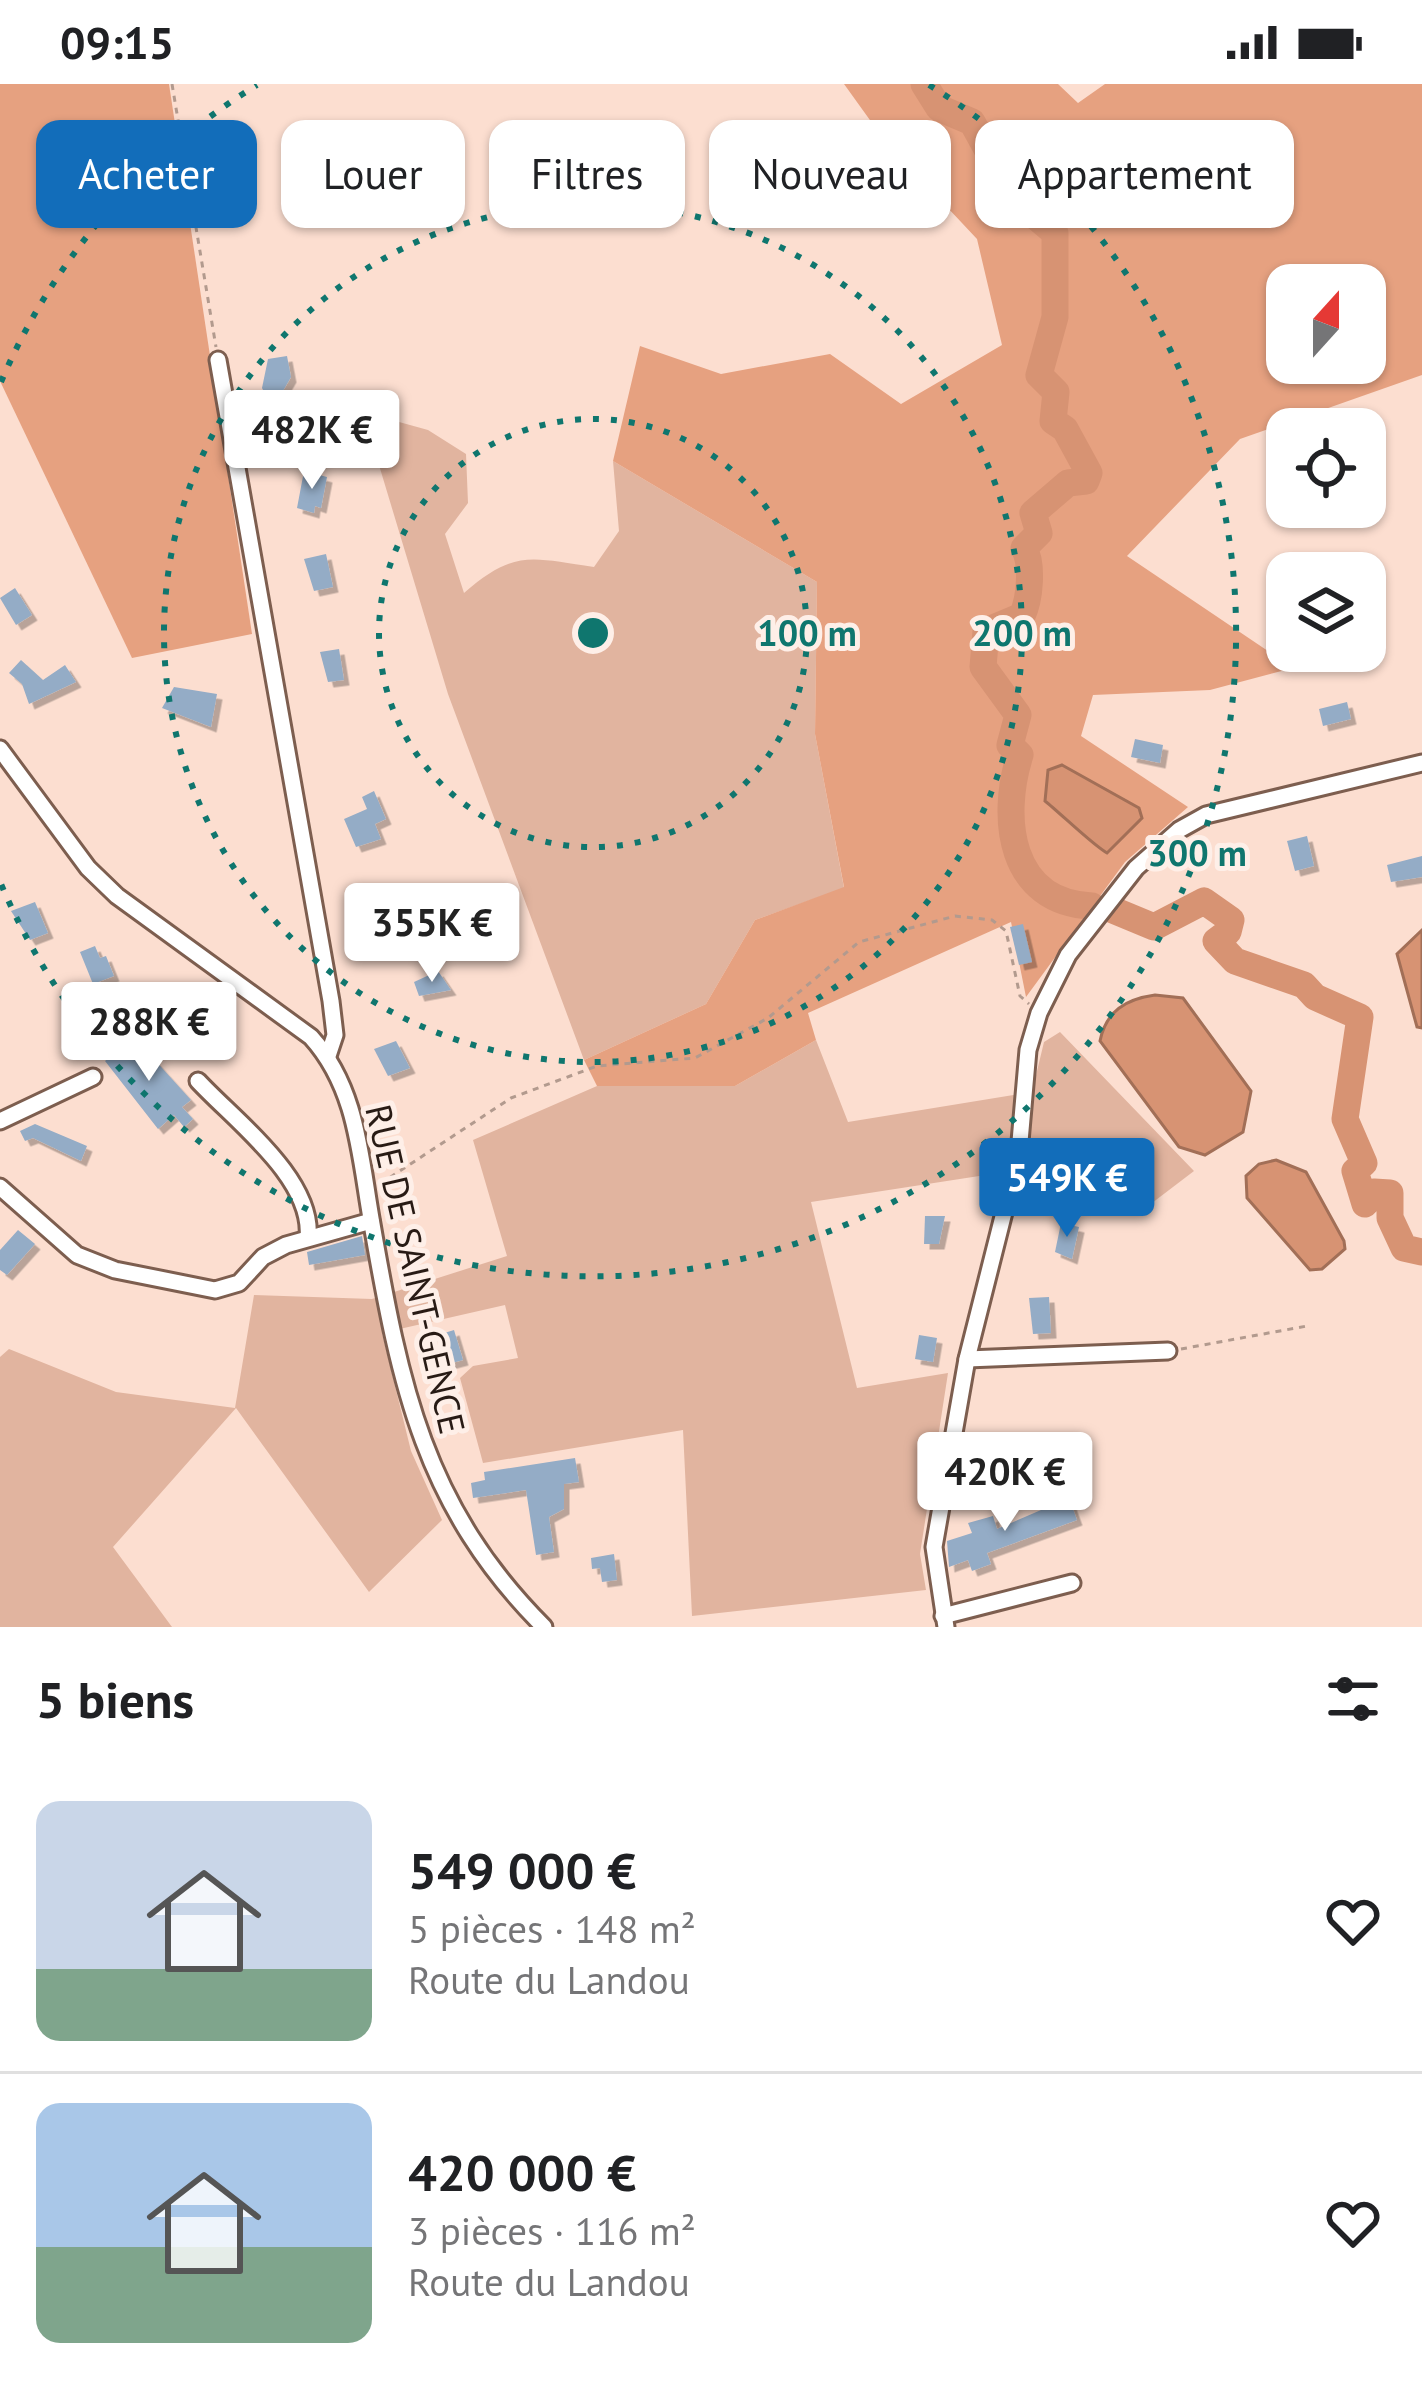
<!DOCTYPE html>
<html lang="fr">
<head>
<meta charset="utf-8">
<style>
	:root { --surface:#fff; --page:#f6f6f6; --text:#202124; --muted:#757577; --line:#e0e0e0; --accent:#126dba }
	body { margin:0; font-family:"PT Sans",sans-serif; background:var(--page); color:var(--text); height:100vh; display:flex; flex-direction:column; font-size:45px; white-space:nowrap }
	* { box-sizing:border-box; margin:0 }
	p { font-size:39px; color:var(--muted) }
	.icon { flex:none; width:66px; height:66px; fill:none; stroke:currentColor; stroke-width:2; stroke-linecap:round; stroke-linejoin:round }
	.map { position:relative; height:1543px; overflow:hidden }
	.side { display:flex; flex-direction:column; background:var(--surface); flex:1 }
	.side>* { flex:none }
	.guide { position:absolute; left:36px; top:36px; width:1350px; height:108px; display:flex; gap:24px }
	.needle { width:78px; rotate:21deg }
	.fabs { position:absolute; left:1266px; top:180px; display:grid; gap:24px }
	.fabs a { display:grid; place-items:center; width:120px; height:120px; border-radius:24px; background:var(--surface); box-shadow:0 3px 9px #0004; font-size:60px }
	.price { position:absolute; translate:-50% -102px; padding:0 27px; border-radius:12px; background:#fff; color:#222; font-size:39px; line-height:78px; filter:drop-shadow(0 3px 6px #0008) }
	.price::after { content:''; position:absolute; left:50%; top:72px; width:36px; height:27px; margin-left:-18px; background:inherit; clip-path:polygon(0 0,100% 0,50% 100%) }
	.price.active { background:var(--accent); color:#fff }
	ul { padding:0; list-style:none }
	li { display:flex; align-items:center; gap:36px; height:300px; padding:0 36px }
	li+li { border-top:3px solid var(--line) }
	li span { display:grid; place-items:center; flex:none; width:336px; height:240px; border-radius:24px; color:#555 }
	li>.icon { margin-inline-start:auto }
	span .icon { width:144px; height:144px; fill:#fffc; stroke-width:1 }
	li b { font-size:51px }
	h2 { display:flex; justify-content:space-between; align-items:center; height:144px; padding:0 36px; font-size:51px }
	.pill { padding:0 42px; border-radius:24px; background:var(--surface); box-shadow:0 3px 9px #0004; font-size:42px; line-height:108px }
	.pill.active { background:var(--accent); color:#fff }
	.status { display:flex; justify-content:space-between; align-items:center; height:84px; padding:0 60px; background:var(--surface); direction:ltr }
	.status svg { height:33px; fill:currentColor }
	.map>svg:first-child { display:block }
	.green { fill:#e1b49f }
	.forest { fill:#e6a180; fill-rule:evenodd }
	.water { fill:#d79373; stroke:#a26f57; stroke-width:3 }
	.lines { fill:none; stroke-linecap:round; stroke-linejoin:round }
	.river { stroke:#d79373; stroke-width:27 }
	.building { fill:#94acc6; filter:url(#shadow) }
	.minor-casing { stroke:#7d5e4f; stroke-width:21 }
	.path { stroke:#b29a8e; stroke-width:3; stroke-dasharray:6 6; stroke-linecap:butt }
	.minor { stroke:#fff; stroke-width:15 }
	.ring { fill:none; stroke:#0f766e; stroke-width:6; stroke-dasharray:6 12 }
	.labels { text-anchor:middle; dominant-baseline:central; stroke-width:10; stroke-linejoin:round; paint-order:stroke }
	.street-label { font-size:36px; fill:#281b15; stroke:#feefe8 }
	.centre { fill:#0f766e; stroke:#feefe8; stroke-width:6 }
	.ring-label { font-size:36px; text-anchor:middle; font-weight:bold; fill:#0f766e; stroke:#feefe8; stroke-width:10; stroke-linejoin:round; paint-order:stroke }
</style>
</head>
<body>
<div class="status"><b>09:15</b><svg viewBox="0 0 49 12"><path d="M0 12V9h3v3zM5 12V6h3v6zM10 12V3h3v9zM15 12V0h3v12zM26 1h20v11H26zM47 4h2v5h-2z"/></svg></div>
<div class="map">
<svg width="1422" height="1543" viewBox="0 0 1422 1543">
	<defs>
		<filter id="shadow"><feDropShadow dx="5.5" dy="5.5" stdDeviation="0" flood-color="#0004"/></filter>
	</defs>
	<rect width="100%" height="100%" fill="#fcded0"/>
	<g class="green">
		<path d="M363 328 428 346 466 370 468 419 445 450 464 509C515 465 530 474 594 483L619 447 613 377 817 498 815 650 844 804 755 836 706 920 584 976 448 610Z"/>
		<polygon points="1060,948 1194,1087 1152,1119 1019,1118 1025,1085 811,1118 857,1304 948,1289 920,1470 926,1506 692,1532 683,1346 483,1379 460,1294 473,1282 518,1274 505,1221 382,1249 411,1367 442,1436 369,1508 236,1324 113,1463 172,1543 0,1543 0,1273 9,1265 116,1308 235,1324 254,1211 372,1215 507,1172 473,1056 597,1002 735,1002 816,956 848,1038 1032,1008 1044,958"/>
	</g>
	<g class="forest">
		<polygon points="0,0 169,0 252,550 132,574 0,297"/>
		<path d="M844 0H1058L1078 19 1105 0H1422V291L1240 355 1127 472 1293 584 1210 606 1093 611 1081 652 1188 723 1125 778 1026 913 1011 838 808 929 816 956 735 1002H597L584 976 706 920 755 836 844 803 815 650 817 498 613 377 640 262 721 290 830 270 901 320 1002 261 977 155 885 57ZM1287 201H1365V279H1287Z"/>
	</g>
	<g class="water">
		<path d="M1062 681 1139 724 1142 734 1107 769C1094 762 1060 729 1045 717L1048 686Z"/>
		<polygon points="1422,846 1422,944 1417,943 1397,870"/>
		<path d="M1155 911 1183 914 1251 1007 1243 1048 1205 1071 1179 1063 1100 957C1106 927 1126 915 1155 911Z"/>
		<polygon points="1276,1076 1306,1088 1344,1157 1345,1165 1322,1185 1310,1186 1247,1114 1246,1092 1259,1080"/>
	</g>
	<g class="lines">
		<g class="river">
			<path d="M924 0 939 24 972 38 988 67 1030 102 1036 133 1055 149V233L1039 291 1056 308 1053 337 1065 345 1089 389 1086 397 1068 399 1033 429 1039 449 1024 464C1033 480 1030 515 1022 532L986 547 983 583 1018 631 1010 661 1020 671C1000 734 1009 819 1092 822"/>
			<polyline points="1113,826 1154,843 1204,817 1231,836 1228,848 1216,857 1235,877 1304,901 1315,913 1360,933 1345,1035 1364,1079 1355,1087 1365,1120 1374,1108 1390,1109 1390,1134 1404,1164 1422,1168"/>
		</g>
	</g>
	<g class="building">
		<polygon points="287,272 291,293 280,312 268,316 262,304 268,275"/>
		<polygon points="304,387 327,393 321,424 315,422 314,429 297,424"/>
		<polygon points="326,470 333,503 314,507 304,475"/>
		<polygon points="15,504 32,531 16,541 0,514"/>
		<polygon points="339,565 344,596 328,598 320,568"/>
		<polygon points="21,576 43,596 65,581 76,598 29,620 22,600 9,589"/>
		<polygon points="174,603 217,610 211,643 162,624"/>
		<polygon points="1347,618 1351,635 1323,642 1319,625"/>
		<polygon points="1135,655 1163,661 1160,679 1131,673"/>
		<polygon points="374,707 386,735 375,740 381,755 356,763 344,735 367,725 362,713"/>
		<polygon points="1307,752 1314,782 1295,787 1287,757"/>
		<polygon points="1422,772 1422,793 1391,798 1387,781"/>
		<polygon points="35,818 48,849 30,856 11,827"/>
		<polygon points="1023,840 1032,878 1019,881 1010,843"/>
		<polygon points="95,862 100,874 106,872 114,892 93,900 80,868"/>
		<polygon points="438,887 451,906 419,912 414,898"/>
		<polygon points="133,952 191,1016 182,1023 193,1035 184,1043 174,1031 158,1045 105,977"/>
		<polygon points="396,957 410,984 388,992 374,965"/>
		<polygon points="35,1040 87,1062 81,1077 33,1054 25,1057 20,1047"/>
		<polygon points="925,1132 945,1132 939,1160 924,1160"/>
		<polygon points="1061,1139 1079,1143 1072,1175 1055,1168"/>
		<polygon points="18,1146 35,1160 7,1191 0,1186 0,1166"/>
		<polygon points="362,1152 365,1171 309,1181 307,1168"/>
		<polygon points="1049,1213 1051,1249 1033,1250 1029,1214"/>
		<polygon points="454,1246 463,1276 448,1280 435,1252"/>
		<polygon points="919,1251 937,1254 933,1278 915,1275"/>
		<polygon points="575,1374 579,1398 564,1400 564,1425 549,1433 554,1468 536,1471 526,1406 473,1414 471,1399 485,1396 484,1388"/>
		<polygon points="977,1388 994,1389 992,1417 977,1416"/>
		<polygon points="1069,1414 1077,1436 987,1469 991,1480 972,1487 968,1476 949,1483 947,1457 972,1449 968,1439 993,1432 997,1445"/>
		<polygon points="614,1470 617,1496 602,1498 600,1484 592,1485 591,1474"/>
	</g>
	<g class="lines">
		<defs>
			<g id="minor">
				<polyline points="218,276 331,917 335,951 328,972"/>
				<path d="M0 665 88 784 117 812 311 953C358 1005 360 1074 372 1140 400 1301 424 1423 544 1543"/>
				<path d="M198 997C235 1037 314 1095 308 1154"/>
				<polyline points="0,1037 93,993"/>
				<polyline points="0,1103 77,1171 115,1186 215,1206 239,1199 263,1173 286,1161 371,1137"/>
				<polyline points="967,1275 1168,1267"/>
				<polyline points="943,1532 1072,1499"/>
				<polyline points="946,1543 934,1463 967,1275 1019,1069 1028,966 1039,929 1068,871 1136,784 1179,746 1206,731 1422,679"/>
			</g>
		</defs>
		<use href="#minor" class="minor-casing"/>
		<g class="path">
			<polyline points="172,0 216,263"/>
			<polyline points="380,1100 511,1014 597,982 695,974 768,934 859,858 955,832 992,836 1006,847 1020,912 1029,920"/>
			<polyline points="1181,1265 1307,1242"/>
		</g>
		<use href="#minor" class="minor"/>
	</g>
	<g class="ring">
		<circle cx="593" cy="549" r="214"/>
		<circle cx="593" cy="549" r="429"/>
		<path d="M1 298A643 643 0 0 1 257 1M929 1A643 643 0 1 1 1 800"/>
	</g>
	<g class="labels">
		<g class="street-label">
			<text transform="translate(416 1185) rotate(77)">RUE DE SAINT-GENCE</text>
		</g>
	</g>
	<circle cx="593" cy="549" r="18" class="centre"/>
	<g class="ring-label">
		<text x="807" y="562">100 m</text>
		<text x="1022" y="562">200 m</text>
		<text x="1197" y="782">300 m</text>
	</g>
</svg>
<div class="fabs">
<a><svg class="needle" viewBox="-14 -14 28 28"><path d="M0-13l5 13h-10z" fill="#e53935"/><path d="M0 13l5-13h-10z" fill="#757577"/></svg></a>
<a><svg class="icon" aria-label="locate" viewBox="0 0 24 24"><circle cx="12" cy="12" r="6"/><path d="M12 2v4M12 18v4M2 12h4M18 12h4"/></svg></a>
<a><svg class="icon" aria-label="layers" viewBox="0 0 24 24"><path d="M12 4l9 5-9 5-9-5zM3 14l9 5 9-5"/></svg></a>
</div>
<b class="price" style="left:312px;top:408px">482K €</b>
<b class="price" style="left:432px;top:901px">355K €</b>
<b class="price" style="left:149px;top:1000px">288K €</b>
<b class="price active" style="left:1067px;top:1156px">549K €</b>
<b class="price" style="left:1005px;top:1450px">420K €</b>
<div class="guide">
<a class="pill active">Acheter</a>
<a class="pill">Louer</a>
<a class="pill">Filtres</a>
<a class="pill">Nouveau</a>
<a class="pill">Appartement</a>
</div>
</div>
<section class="side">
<h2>5 biens<svg class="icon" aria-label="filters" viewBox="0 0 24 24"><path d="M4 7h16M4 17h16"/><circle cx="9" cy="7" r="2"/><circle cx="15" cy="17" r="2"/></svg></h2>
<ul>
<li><span style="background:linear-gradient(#c9d6e8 70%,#7fa58c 0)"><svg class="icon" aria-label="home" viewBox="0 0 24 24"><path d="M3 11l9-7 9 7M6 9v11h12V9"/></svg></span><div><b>549 000 €</b><p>5 pièces · 148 m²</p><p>Route du Landou</p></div><svg class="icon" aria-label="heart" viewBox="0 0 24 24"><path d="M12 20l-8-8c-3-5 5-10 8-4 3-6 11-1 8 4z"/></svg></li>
<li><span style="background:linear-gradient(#a9c7e8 60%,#7fa58c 0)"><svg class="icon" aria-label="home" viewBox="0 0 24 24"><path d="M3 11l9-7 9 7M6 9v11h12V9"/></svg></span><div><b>420 000 €</b><p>3 pièces · 116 m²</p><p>Route du Landou</p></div><svg class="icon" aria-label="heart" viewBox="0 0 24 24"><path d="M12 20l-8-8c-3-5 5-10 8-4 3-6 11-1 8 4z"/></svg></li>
</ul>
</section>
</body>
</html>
